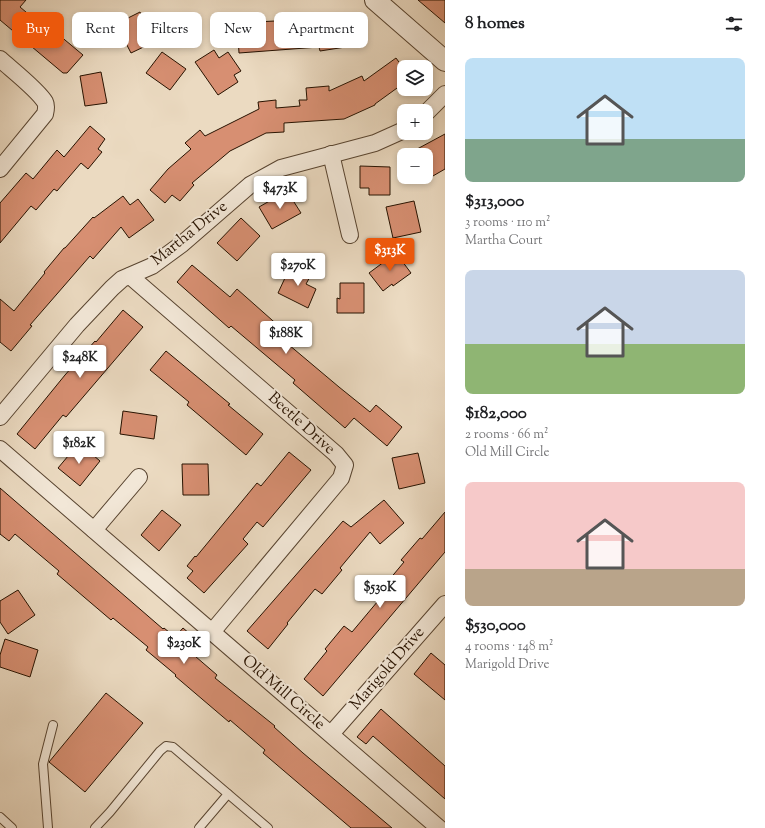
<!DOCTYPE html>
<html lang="en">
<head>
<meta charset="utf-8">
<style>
	:root { --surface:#fff; --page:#f6f6f6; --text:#202124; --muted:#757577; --accent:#ea580c }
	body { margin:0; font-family:"Sorts Mill Goudy",serif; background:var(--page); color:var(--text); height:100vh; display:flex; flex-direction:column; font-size:15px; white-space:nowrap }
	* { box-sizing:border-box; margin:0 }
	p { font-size:13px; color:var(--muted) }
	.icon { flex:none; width:22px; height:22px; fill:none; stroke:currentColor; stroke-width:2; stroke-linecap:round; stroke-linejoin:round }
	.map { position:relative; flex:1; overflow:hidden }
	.details { display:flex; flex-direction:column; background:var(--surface); width:320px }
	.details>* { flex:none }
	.guide { position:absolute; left:12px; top:12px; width:373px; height:36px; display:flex; gap:8px }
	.buttons { position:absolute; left:397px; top:60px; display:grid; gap:8px }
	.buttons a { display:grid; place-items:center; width:36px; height:36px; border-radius:8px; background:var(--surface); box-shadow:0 2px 6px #0003; font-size:20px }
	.price { position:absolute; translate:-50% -34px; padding:0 9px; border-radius:4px; background:#fff; color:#222; font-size:13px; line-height:26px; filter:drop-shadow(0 1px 2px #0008) }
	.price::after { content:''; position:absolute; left:50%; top:24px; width:12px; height:9px; margin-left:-6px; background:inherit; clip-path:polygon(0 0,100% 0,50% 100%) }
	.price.current { background:var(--accent); color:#fff }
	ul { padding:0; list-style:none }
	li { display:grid; align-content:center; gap:8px; height:212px; padding:0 20px }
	li span { display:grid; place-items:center; height:124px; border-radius:8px; color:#555 }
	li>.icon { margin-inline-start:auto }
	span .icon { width:72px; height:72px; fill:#fffc; stroke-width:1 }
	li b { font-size:17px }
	h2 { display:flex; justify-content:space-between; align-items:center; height:48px; padding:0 20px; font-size:17px }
	.tag { padding:0 14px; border-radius:8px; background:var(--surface); box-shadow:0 2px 6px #0003; font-size:14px; line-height:36px }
	.tag.current { background:var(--accent); color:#fff }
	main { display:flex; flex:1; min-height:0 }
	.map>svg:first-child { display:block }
	.building { fill:#d78f72; stroke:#271200 }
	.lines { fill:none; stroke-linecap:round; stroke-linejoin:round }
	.service-casing { stroke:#584430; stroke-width:10 }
	.minor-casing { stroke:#584430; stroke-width:18 }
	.tertiary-casing { stroke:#584430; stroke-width:22 }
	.service { stroke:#f2e7d7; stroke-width:8 }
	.minor { stroke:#f2e7d7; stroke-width:16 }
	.tertiary { stroke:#f2e7d7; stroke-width:20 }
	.labels { text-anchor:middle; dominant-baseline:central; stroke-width:4; stroke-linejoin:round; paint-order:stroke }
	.street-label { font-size:16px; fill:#271200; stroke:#f2e7d7 }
</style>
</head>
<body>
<main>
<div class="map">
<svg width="445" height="828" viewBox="0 0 445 828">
	<rect width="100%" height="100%" fill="#ebdac1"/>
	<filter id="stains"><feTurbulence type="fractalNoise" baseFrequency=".005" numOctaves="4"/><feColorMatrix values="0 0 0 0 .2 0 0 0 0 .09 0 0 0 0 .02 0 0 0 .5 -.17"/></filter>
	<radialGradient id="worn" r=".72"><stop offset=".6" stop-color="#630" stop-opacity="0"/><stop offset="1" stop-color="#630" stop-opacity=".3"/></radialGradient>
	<g class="building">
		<polygon points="0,0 26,0 20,7 57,38 59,35 83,55 67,73 63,73 0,20"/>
		<polygon points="418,0 445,0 445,23"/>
		<polygon points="140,12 154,42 131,53 116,24"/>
		<polygon points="347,15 352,46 320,51 319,47 239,53 237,23 275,21 275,20 308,16 309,21"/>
		<polygon points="214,50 219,58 228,52 241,71 234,75 238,82 218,95 195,62"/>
		<polygon points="162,52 186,69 170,90 146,73"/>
		<polygon points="396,58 404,69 404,83 375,104 375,105 344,119 284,123 284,132 266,133 230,151 192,183 194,185 180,201 172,195 165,203 150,190 168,169 191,149 185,143 200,130 205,136 259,109 258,102 276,100 276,108 300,106 299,100 307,100 306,88 329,86 329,91 362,76 364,81"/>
		<polygon points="101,72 107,103 85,106 80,76"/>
		<polygon points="90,126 105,139 98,149 102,152 88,169 81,163 57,191 54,189 36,210 31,206 0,243 0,203 26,173 33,179 57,150 64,157"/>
		<polygon points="445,134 445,169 426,180 426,155 406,155"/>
		<polygon points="360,166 390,167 390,195 369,195 369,188 360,188"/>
		<polygon points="287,191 301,213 272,229 259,207"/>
		<polygon points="123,196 130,205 138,199 154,220 129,238 121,227 93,259 90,256 30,325 32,326 11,351 0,342 0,299 14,311 45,273 44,272 64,248 65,248 93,217 94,218"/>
		<polygon points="414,201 421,232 393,238 386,207"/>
		<polygon points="241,218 260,236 237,261 217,243"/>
		<polygon points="396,253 411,273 393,286 392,284 383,291 369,273"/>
		<polygon points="192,265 230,297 237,289 281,328 276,334 339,387 370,412 376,405 402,427 387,446 354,418 345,428 293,383 295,380 231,326 229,328 177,282"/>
		<polygon points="291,265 296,269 297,268 311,275 306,284 316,289 308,308 278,293"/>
		<polygon points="340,283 364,283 364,313 337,313 337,298 340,299"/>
		<polygon points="123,310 143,327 66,417 63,415 35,449 17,434 65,375 95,341 96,342"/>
		<polygon points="166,351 230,404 228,405 263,434 246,455 187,405 189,402 150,370"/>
		<polygon points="123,411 157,416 154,439 120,434"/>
		<polygon points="79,443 100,461 80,486 58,468"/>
		<polygon points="289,452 311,470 263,527 257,522 243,539 248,544 204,593 187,578 193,571 187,566 195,556 196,557 257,483 261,486"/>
		<polygon points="418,453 425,483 399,489 392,458"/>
		<polygon points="182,464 208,464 209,495 183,495"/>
		<polygon points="0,488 163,629 164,628 175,637 183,628 197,640 188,650 217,675 215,678 275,726 274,727 303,753 392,828 351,828 263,753 265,750 230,720 229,722 175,676 176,675 146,650 148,647 113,618 111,620 57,574 59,571 15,534 9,541 0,534"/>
		<polygon points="384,500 404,523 380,544 370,532 340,568 342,570 322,594 315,589 287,623 288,624 268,649 247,631 343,521 351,527"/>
		<polygon points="162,510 181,525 159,551 141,535"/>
		<polygon points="445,512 445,552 323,696 304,679 327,651 325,649 344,626 352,632 383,595 379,592 404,562 401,560 420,538 422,539"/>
		<polygon points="18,590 35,615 8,634 0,622 0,601"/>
		<polygon points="5,639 38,650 30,677 0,667 0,655"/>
		<polygon points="431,653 445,665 445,700 414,674"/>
		<polygon points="106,693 143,723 85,792 49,762"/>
		<polygon points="381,709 445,766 445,799 373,736 366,744 357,737"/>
	</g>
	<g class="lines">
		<defs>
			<g id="service">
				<polyline points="0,817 12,828"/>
				<polyline points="48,828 43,764 53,725"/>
				<polyline points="95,828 110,812 160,751 166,746 173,747 268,828"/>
				<polyline points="199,828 228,794"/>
			</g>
			<g id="minor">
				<path d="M0 59C11 69 38 90 45 102 47 106 46 110 45 114L0 169"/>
				<polyline points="426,113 445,94"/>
				<polyline points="331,154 350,235"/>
				<polyline points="130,276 336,454 345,465 341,478 212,632"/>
				<polyline points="0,417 77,325 112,288 122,279 152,266 182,244 250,185 281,168 375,143 404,130"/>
				<polyline points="0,449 439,828"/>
				<polyline points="94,530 139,477"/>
				<polyline points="331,734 445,604"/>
			</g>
			<polyline id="tertiary" points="375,0 445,61"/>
		</defs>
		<use href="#service" class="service-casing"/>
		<use href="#minor" class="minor-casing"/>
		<use href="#tertiary" class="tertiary-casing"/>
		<use href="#service" class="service"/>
		<use href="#minor" class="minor"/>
		<use href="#tertiary" class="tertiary"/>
	</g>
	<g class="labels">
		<g class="street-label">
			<text transform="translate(190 234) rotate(-39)">Martha Drive</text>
			<text transform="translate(301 424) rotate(42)">Beetle Drive</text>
			<text transform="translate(388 669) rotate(-49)">Marigold Drive</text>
			<text transform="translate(283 693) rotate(41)">Old Mill Circle</text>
		</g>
	</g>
	<rect width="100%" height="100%" filter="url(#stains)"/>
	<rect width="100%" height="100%" fill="url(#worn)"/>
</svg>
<div class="buttons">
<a><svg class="icon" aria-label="layers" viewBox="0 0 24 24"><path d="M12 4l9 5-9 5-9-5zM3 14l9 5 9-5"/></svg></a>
<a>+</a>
<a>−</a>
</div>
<b class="price" style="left:280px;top:210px">$473K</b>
<b class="price current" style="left:390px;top:272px">$313K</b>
<b class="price" style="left:298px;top:287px">$270K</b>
<b class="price" style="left:286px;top:355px">$188K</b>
<b class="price" style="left:80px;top:379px">$248K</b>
<b class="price" style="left:79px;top:465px">$182K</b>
<b class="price" style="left:380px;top:609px">$530K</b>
<b class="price" style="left:184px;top:665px">$230K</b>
<div class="guide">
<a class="tag current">Buy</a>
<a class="tag">Rent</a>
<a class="tag">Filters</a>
<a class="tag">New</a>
<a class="tag">Apartment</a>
</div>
</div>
<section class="details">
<h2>8 homes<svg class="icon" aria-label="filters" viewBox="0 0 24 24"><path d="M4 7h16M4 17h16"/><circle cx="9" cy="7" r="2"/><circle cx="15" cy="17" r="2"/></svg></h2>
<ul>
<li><span style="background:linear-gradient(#bfe0f5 65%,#7fa58c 0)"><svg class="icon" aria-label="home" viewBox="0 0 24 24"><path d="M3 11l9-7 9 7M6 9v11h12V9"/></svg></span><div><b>$313,000</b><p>3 rooms · 110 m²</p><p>Martha Court</p></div></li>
<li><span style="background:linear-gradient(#c9d6e8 60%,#8fb573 0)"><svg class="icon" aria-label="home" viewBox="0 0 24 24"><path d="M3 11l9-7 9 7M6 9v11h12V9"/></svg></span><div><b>$182,000</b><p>2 rooms · 66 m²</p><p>Old Mill Circle</p></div></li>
<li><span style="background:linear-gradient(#f6c9c9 70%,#b9a48a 0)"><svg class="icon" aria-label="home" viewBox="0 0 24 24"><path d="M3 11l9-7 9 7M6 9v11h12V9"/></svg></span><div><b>$530,000</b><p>4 rooms · 148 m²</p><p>Marigold Drive</p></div></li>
</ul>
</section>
</main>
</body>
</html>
